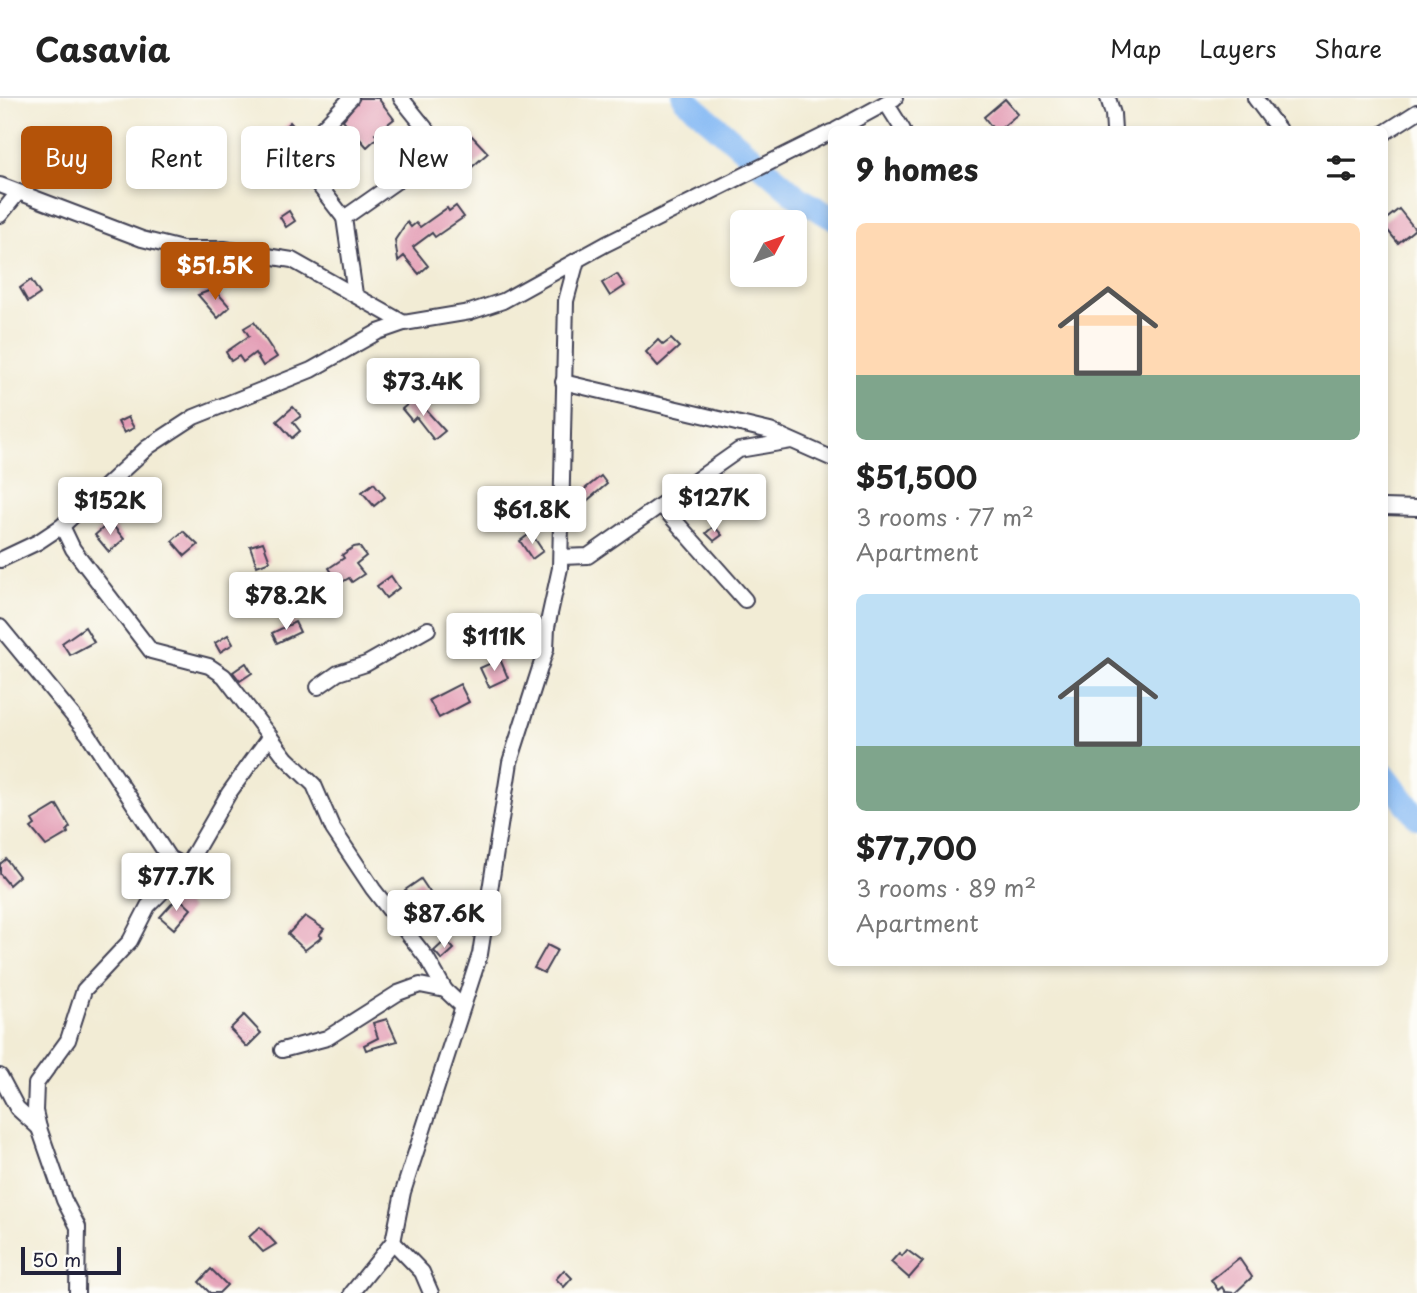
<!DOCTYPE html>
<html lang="en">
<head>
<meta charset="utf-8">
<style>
	:root { --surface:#fff; --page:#f6f6f6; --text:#222; --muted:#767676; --line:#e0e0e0; --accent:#b45309 }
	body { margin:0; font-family:"Playpen Sans",sans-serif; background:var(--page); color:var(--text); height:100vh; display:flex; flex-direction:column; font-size:26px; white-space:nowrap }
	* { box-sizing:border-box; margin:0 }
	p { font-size:23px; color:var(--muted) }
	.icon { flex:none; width:38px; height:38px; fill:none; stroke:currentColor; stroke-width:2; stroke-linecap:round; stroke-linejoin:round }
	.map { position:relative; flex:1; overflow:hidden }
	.panel { position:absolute; left:828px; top:28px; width:560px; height:840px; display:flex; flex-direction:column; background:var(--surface); border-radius:10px; box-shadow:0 4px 10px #0003 }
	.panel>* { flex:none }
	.banner { position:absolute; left:21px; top:28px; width:665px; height:63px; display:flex; gap:14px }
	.needle { width:46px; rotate:49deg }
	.fabs { position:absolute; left:730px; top:112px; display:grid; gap:14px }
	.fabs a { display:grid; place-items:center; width:77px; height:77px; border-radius:10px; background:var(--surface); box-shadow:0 4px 10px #0003; font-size:35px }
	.scale { position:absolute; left:21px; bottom:18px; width:100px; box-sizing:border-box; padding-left:7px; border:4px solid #22223b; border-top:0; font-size:19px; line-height:24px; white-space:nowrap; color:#22223b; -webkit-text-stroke:5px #fdfcf7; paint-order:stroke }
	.price { position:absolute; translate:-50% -60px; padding:0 16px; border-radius:7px; background:#fff; color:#222; font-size:23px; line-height:46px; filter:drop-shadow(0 2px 4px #0008) }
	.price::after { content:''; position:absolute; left:50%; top:42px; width:21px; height:16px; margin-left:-10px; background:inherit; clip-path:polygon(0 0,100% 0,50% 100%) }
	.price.active { background:var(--accent); color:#fff }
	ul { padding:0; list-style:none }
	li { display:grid; align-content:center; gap:14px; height:371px; padding:0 28px }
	li span { display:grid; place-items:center; height:217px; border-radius:10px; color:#555 }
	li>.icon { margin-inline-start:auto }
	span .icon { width:126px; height:126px; fill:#fffc; stroke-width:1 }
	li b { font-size:30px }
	h2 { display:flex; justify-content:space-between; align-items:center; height:84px; padding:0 28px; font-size:30px }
	.chip { padding:0 24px; border-radius:10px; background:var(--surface); box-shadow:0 4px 10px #0003; font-size:24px; line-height:63px }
	.chip.active { background:var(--accent); color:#fff }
	header { display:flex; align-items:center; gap:42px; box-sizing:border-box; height:98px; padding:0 35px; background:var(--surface); border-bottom:2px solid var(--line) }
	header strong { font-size:33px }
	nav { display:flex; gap:38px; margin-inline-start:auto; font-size:24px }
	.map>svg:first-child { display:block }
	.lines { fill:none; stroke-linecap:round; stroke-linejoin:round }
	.river { stroke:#86baf4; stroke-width:24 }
	.building { fill:#e39bb4 }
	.street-casing { stroke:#414052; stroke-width:18 }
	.street { stroke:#fff; stroke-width:14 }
</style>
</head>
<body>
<header>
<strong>Casavia</strong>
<nav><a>Map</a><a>Layers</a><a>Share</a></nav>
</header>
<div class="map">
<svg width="1417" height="1195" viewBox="0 0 1417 1195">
	<rect width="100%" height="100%" fill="#fdfcf7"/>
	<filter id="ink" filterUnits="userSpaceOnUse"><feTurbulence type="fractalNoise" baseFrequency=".0143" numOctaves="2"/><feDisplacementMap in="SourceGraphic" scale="14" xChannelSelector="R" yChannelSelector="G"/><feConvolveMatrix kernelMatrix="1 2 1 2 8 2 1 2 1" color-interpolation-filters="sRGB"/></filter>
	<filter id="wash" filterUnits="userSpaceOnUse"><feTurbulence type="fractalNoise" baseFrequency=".00686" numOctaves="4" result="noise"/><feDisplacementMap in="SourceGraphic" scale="28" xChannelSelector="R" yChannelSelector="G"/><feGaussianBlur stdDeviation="1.57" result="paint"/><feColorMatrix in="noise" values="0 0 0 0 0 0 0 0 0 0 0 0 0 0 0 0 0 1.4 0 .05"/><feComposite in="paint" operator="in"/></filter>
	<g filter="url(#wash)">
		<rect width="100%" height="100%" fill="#f2ecd5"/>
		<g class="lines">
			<g class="river">
				<polyline points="684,0 799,100 831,119"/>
				<polyline points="1384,677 1417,719"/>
			</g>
		</g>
		<g id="blocks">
			<g class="building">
				<polygon points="360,0 378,0 394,21 375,36 378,39 367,49 343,22"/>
				<polygon points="1005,1 1018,16 999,32 994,32 984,19"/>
				<polygon points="290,24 301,37 292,45 281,32"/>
				<polygon points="472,38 488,55 472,69 456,52"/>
				<polygon points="456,108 464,119 435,139 432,135 413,149 428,168 419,176 404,158 398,163 395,142 407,124 411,129 416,125 420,129 447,110 449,113"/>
				<polygon points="1399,111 1415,131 1398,145 1384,128 1384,123"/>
				<polygon points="289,113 295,123 286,129 280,119"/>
				<polygon points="617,176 625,188 610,198 602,185"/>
				<polygon points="31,182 40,196 28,204 20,190"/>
				<polygon points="214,191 230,209 218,220 198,197"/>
				<polygon points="254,224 277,259 263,268 255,255 243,264 239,258 231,263 226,254 249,238 244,230"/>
				<polygon points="671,241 679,249 658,268 646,254 658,242 663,247"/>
				<polygon points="415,300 445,333 434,342 416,319 412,323 402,311"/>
				<polygon points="293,309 301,318 293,324 300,333 292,340 277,323"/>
				<polygon points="128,319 134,330 124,335 118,324"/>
				<polygon points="601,378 607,386 577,411 571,402"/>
				<polygon points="374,385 385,399 374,408 362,394"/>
				<polygon points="110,424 124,441 109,454 95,437"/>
				<polygon points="714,428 722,437 714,443 706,435"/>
				<polygon points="183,433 198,447 185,458 172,443"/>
				<polygon points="531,435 543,453 532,461 520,443"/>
				<polygon points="263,444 270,463 257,468 250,448"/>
				<polygon points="359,448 366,458 356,466 364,476 352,484 349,480 339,486 329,470 344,460 342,457 354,449"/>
				<polygon points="391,478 399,490 386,500 377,488"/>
				<polygon points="295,524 300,534 277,545 272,535"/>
				<polygon points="85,529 94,544 70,557 62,545"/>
				<polygon points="228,537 233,546 220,554 215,545"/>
				<polygon points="500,561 508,580 489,589 480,570"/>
				<polygon points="246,565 252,575 240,583 233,574"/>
				<polygon points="460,586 469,604 439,620 429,602"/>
				<polygon points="57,707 70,729 67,732 68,735 46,748 31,730 35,727 32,722"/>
				<polygon points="6,761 19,778 9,787 0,776 0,766"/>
				<polygon points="421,781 431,796 414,807 405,792"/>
				<polygon points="178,799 191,811 174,831 160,819"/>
				<polygon points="305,818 324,831 319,837 322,839 305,852 288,836"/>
				<polygon points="446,842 454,851 442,862 434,853"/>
				<polygon points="547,847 557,852 544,875 534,870"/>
				<polygon points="244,917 261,935 247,949 230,931"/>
				<polygon points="387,921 397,943 366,952 364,947 378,940 373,925"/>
				<polygon points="260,1129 276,1146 263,1154 249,1139"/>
				<polygon points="907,1152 923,1164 909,1180 891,1164 899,1155 902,1158"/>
				<polygon points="1239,1160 1252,1179 1235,1195 1225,1194 1222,1189 1218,1192 1211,1182"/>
				<polygon points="211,1171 227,1187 219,1195 210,1195 199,1184"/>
				<polygon points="564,1172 572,1180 564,1189 556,1181"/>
			</g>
		</g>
	</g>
	<g filter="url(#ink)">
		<use href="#blocks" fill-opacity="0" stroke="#414052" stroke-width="2"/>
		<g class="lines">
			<defs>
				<g id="street">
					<polyline points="1108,0 1113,16 1114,32"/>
					<polyline points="1255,0 1279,32"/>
					<polyline points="886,5 903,32"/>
					<polyline points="836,32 895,0"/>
					<polyline points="1384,35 1417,14"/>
					<polyline points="0,87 142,141 182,151 224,151 292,162 404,225"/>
					<polyline points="0,117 17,96"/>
					<polyline points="344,120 300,63 302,51 351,0"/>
					<polyline points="355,196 344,120 424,64 433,52 430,36 401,0"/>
					<polyline points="563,284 770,333 831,360"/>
					<polyline points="661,407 745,502"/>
					<polyline points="1384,409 1417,410"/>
					<polyline points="62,428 73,451 151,553 209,568 224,578 286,660 314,687 333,731 373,791 426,859 445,892 462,908"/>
					<polyline points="561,459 588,458 739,352 791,343"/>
					<polyline points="0,462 38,444 62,428 148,349 194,319 311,272 378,234 404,225 470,214 503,203 606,146 831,34"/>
					<polyline points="0,529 88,636 169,760 186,769"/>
					<polyline points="318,589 338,575 366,566 428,531"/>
					<polyline points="282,952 327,940 398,895 420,887 445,892"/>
					<polyline points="0,978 17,1010 39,1030"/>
					<polyline points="393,1144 422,1174 431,1195"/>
					<polyline points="77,1195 78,1129 64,1102 39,1030 35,1013 36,986 68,942 84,892 130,843 148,808 185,771 229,695 270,638"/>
					<polyline points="352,1195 393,1144 403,1094 480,856 510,664 546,551 547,529 560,470 566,203 577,162"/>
				</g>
			</defs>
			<use href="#street" class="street-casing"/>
			<use href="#street" class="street"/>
		</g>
	</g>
</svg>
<div class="fabs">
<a><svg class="needle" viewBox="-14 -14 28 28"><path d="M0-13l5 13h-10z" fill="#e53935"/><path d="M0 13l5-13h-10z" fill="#767676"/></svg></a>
</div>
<div class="scale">50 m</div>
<b class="price active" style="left:215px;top:204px">$51.5K</b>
<b class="price" style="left:423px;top:320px">$73.4K</b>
<b class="price" style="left:714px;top:436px">$127K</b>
<b class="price" style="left:110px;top:439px">$152K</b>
<b class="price" style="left:532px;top:448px">$61.8K</b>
<b class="price" style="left:286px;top:534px">$78.2K</b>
<b class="price" style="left:494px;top:575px">$111K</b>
<b class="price" style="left:176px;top:815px">$77.7K</b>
<b class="price" style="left:444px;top:852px">$87.6K</b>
<div class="banner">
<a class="chip active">Buy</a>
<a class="chip">Rent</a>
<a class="chip">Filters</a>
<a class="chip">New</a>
</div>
<section class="panel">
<h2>9 homes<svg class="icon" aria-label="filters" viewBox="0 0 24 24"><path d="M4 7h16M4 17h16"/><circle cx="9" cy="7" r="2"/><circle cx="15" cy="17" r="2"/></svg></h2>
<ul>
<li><span style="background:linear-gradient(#ffd9b3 70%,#7fa58c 0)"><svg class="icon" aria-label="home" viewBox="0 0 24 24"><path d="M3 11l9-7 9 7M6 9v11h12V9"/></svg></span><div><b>$51,500</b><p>3 rooms · 77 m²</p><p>Apartment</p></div></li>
<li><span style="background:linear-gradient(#bfe0f5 70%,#7fa58c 0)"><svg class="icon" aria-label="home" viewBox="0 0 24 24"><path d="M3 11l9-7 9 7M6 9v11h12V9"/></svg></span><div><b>$77,700</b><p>3 rooms · 89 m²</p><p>Apartment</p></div></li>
</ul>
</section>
</div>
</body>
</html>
